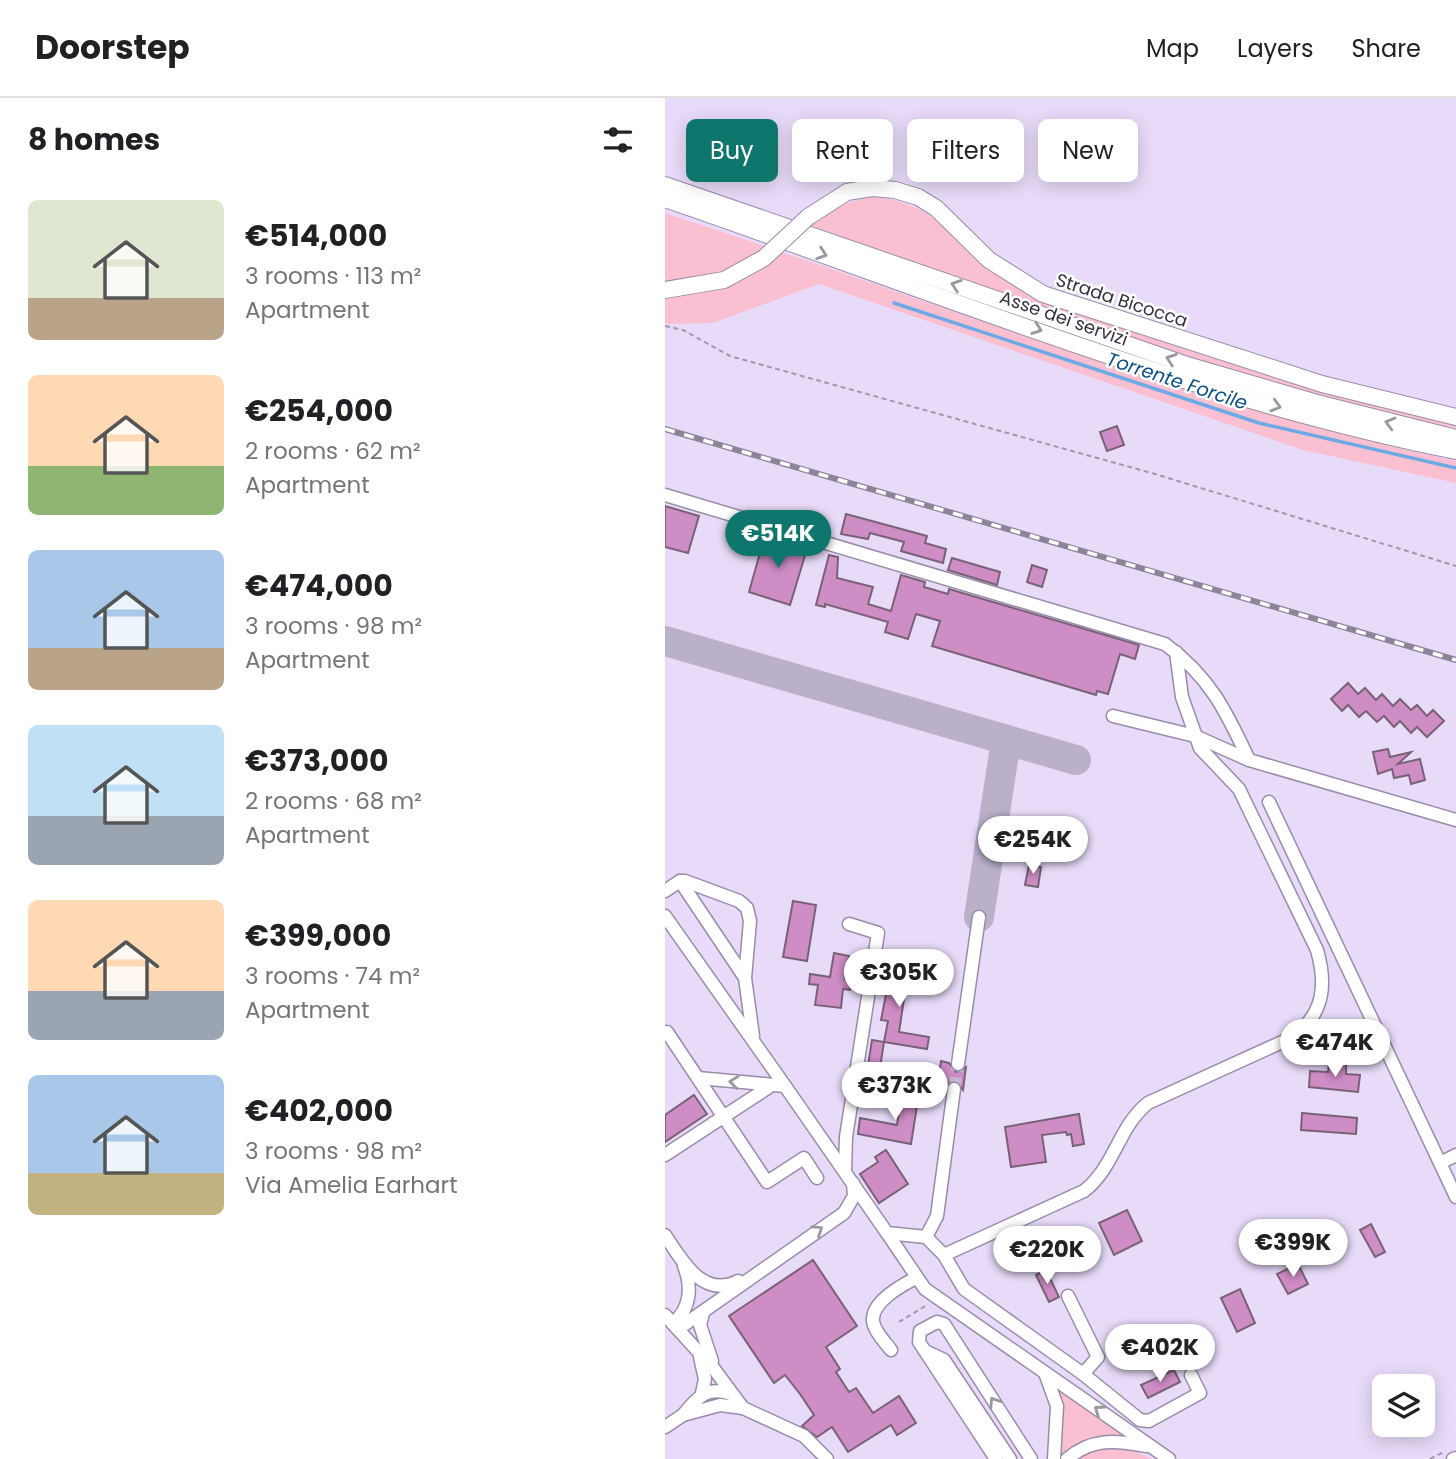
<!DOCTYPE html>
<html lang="en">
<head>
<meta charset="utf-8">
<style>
	:root { --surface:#fff; --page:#f6f6f6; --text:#202124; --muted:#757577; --line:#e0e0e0; --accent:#0f766e }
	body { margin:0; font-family:Poppins,sans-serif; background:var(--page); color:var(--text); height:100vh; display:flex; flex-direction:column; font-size:26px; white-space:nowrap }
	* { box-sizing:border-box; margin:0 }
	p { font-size:23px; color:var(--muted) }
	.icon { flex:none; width:38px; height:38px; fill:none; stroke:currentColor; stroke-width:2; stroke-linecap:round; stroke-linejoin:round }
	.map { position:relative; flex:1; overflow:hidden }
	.panel { display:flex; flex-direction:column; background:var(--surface); width:665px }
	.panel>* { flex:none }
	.hud { position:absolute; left:21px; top:21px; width:665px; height:63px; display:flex; gap:14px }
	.controls { position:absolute; left:707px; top:1276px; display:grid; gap:14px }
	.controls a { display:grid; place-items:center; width:63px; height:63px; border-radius:10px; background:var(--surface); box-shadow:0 4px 18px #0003; font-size:35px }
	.price { position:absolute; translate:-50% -60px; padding:0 16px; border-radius:24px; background:#fff; color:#222; font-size:23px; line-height:46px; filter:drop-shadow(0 2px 4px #0008) }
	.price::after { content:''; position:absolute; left:50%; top:42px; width:21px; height:16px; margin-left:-10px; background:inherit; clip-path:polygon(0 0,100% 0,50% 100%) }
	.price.active { background:var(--accent); color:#fff }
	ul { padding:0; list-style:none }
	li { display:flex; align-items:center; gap:21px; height:175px; padding:0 28px }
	li span { display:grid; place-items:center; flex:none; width:196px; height:140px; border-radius:10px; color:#555 }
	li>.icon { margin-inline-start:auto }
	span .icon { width:84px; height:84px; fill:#fffc; stroke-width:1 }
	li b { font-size:30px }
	h2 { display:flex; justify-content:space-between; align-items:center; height:84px; padding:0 28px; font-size:30px }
	.pill { padding:0 24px; border-radius:10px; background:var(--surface); box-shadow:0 4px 18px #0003; font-size:24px; line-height:63px }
	.pill.active { background:var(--accent); color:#fff }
	header { display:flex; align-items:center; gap:42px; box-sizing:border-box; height:98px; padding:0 35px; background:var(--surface); border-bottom:2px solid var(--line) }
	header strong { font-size:33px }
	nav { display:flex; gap:38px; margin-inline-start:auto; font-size:24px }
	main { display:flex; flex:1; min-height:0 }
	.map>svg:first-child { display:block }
	.green { fill:#fac0d1 }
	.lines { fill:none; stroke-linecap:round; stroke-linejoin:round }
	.stream { stroke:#6caae6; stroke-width:3.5 }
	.taxiway { stroke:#bab0ca; stroke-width:30 }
	.building { fill:#cf8dc6; stroke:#7a6276; stroke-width:2 }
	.minor-tunnel { stroke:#c4b9d4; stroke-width:12; stroke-dasharray:12 6; stroke-linecap:butt }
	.minor-casing { stroke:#988ca8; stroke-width:15 }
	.major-casing { stroke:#988ca8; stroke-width:18 }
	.path { stroke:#a197ae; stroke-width:2; stroke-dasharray:5 3.5; stroke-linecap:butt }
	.minor { stroke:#fff; stroke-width:12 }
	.major { stroke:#fff; stroke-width:16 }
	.rail-casing { stroke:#8d8499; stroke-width:6 }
	.rail { stroke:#fff; stroke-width:3.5; stroke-dasharray:10; stroke-linecap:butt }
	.major-bridge-casing { stroke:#988ca8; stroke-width:18; stroke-linecap:butt }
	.major-bridge { stroke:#fff; stroke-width:16 }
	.oneway { stroke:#9a989e }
	.labels { text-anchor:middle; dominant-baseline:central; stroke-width:5; stroke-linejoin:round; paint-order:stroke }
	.street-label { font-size:18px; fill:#35303c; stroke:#fff }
	.water-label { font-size:19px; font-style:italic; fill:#084f86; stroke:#fff }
</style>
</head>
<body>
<header>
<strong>Doorstep</strong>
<nav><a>Map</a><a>Layers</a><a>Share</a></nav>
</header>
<main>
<section class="panel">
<h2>8 homes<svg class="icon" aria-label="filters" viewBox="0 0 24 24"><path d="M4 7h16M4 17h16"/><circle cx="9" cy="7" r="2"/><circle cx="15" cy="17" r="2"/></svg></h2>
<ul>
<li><span style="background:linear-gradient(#dfe7d0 70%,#b9a48a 0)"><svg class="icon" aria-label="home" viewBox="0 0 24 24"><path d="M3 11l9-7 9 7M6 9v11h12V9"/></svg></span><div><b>€514,000</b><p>3 rooms · 113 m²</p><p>Apartment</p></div></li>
<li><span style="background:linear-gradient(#ffd9b3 65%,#8fb573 0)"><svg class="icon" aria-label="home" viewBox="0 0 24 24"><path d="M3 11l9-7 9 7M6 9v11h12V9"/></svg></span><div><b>€254,000</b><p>2 rooms · 62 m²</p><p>Apartment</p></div></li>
<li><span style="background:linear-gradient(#a9c7e8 70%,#b9a48a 0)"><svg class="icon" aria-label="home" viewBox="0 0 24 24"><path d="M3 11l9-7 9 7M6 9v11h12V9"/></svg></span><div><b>€474,000</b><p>3 rooms · 98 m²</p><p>Apartment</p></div></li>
<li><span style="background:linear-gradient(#bfe0f5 65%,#9aa5b1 0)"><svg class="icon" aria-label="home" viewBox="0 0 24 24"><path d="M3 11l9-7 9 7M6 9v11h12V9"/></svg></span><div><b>€373,000</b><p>2 rooms · 68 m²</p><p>Apartment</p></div></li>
<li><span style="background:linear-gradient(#ffd9b3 65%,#9aa5b1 0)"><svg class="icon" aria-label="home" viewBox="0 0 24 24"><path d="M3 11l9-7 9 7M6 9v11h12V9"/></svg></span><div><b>€399,000</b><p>3 rooms · 74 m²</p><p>Apartment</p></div></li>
<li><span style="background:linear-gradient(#a9c7e8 70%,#c2b280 0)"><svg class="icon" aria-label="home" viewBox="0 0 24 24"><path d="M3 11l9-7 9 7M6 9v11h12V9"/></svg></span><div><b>€402,000</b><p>3 rooms · 98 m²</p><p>Via Amelia Earhart</p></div></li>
</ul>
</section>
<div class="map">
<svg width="791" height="1361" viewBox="0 0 791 1361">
	<rect width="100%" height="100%" fill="#e8dbfa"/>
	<g class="green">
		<path d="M207 99C277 103 294 154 347 186 388 210 435 223 480 238 582 273 686 300 791 326V330C570 285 357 202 145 127 165 112 182 103 207 99Z"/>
		<path d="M0 115C263 200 520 305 791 363V385L638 352 154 186 48 225 0 226V201L71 186 104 166 0 187Z"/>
		<polygon points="390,1285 461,1339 440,1338 393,1361 399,1329"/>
		<polygon points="457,1349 488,1361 411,1361 431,1351"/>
	</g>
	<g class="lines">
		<polyline class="stream" points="229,205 594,325 791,370"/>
		<g class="taxiway">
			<polyline points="0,543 411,662"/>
			<polyline points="314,819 341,642"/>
		</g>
	</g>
	<g class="building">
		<polygon points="452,328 459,347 442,353 435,334"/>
		<polygon points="0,408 34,418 23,455 0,449"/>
		<polygon points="181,416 262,438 260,445 281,451 278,465 236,453 239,444 205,435 203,441 176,436"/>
		<polygon points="100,437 142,451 125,507 84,494"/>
		<polygon points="164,457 173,459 172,480 208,489 203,506 226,513 236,477 260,484 259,489 283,496 284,491 474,547 470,561 455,556 443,596 432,593 431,597 267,548 275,523 251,516 243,541 220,534 223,524 160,506 160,509 151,507"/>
		<polygon points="287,460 335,474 332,487 283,472"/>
		<polygon points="367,467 382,472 377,489 362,484"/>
		<polygon points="683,585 693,596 700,590 711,602 717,596 728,608 735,601 746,612 752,607 762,618 768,612 779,623 762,639 752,629 746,635 735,623 729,629 719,618 712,624 701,613 694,619 683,607 677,613 666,601"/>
		<polygon points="723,651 725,659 746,654 733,666 755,661 760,682 746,686 744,677 729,680 727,671 713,676 708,654"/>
		<polygon points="364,767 376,769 373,789 360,787"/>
		<polygon points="128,803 151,807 142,863 118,859"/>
		<polygon points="169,855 184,858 180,881 187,882 185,892 178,891 176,910 150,907 153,887 144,886 145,876 165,879"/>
		<polygon points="227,866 248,870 245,889 241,888 234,934 264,939 262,951 219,944 223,923 216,922"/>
		<polygon points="207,942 219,944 211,995 199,993"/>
		<polygon points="276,963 284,965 291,974 301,969 298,992 291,983 285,983 280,989 272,988"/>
		<polygon points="664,965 681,967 681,976 695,977 693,994 644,989 645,973 663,974"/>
		<polygon points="237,993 254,995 246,1046 193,1036 195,1020 232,1027"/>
		<polygon points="29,997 42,1016 0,1044 0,1017"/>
		<polygon points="637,1015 692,1020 691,1036 636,1032"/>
		<polygon points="414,1016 419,1046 408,1048 406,1036 402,1037 401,1034 377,1037 381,1064 346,1069 340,1029"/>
		<polygon points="221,1052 243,1086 214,1105 195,1076 213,1064 210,1059"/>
		<polygon points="462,1112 477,1143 449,1157 434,1125"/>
		<polygon points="706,1126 720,1154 710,1159 695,1132"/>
		<polygon points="148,1162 192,1228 161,1249 175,1271 171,1274 184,1294 191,1290 208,1315 234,1298 251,1325 232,1337 226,1327 183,1354 167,1329 152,1339 137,1328 149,1317 135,1296 120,1277 109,1285 64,1218"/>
		<polygon points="633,1166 643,1186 623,1196 612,1176"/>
		<polygon points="381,1172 394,1199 384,1204 371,1177"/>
		<polygon points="575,1191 590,1225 572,1234 556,1200"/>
		<polygon points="509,1272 515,1284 483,1300 476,1287"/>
	</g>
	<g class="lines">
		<polyline class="minor-tunnel" points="289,991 293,966"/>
		<defs>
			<g id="minor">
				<path d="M0 397 500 546C545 579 561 613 584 662"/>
				<polyline points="448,618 530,638 584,662 791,722"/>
				<polyline points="604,704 775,1065"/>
				<polyline points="15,783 80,880"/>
				<polyline points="0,793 15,783 20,783 74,803 82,810 85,823 80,880 88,938"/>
				<polyline points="0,818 120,988"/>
				<polyline points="2,934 102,1084 139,1060 152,1080"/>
				<polyline points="293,966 314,819"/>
				<path d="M33 980 120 988 222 1135 261 1139 279 1157 419 1093C450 1069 453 1029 483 1005L628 939C659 916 662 887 652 852L574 691 535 650 517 599 511 554"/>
				<polyline points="0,1057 104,989"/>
				<polyline points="791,1057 775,1065 791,1099"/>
				<polyline points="180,1073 181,1039 213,835 184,826"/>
				<polyline points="222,1135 260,1191 504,1361"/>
				<path d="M0 1137C17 1163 38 1201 73 1183"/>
				<polyline points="261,1139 272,1118 289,991"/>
				<polyline points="279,1157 299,1191 418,1276 475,1322 484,1323 535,1295 526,1277"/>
				<polyline points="403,1198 433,1259 418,1276"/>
				<polyline points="38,1215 35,1227 47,1263"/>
				<polyline points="0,1217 49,1271 78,1310 139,1338 162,1361"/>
				<path d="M8 1225C26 1211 27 1188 19 1168"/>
				<polyline points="13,1231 179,1115 189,1098 188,1085"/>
				<path d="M226 1252C220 1244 209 1233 208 1223 206 1204 237 1187 251 1180"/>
				<polyline points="260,1253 279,1262 345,1361"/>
				<polyline points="35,1259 40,1281 37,1295"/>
				<polyline points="380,1275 392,1308 389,1361"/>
				<path d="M68 1297C43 1287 33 1298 18 1317L55 1307 78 1310"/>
				<polyline points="0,1329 18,1317"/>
				<polyline points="331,1361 254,1244 255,1233 272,1224 279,1226 366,1361"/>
				<path d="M402 1361C427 1340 450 1342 481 1348"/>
				<polyline points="788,1361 791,1360"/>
			</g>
			<g id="major">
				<polyline points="0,87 525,268 652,305 791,340"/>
				<path d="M0 101C261 190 520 299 791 353"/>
				<polyline points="143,119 182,94 207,90 230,92 253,99 271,110 324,162 378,196 657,286 791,319"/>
				<polyline points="0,192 59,182 99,160"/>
			</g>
		</defs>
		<use href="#minor" class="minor-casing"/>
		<use href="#major" class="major-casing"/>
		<g class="path">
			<polyline points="0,228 18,232 65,258 490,376 791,468"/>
			<polyline points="234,1224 262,1207"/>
			<polyline points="765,1361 779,1354"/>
		</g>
		<use href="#minor" class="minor"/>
		<use href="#major" class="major"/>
		<defs>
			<polyline id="rail" points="0,331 791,562"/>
		</defs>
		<use href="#rail" class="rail-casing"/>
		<use href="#rail" class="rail"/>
		<defs>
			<polyline id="major-bridge" points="99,160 143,119"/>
		</defs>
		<use href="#major-bridge" class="major-bridge-casing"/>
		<use href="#major-bridge" class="major-bridge"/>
	</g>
	<defs><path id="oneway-chevron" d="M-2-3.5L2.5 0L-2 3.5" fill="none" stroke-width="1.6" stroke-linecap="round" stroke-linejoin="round" transform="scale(1.75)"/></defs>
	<g class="oneway">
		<use href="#oneway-chevron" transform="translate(157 156) rotate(19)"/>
		<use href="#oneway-chevron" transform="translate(291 187) rotate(-161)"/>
		<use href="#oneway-chevron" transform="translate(372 231) rotate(19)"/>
		<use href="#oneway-chevron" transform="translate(506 261) rotate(-161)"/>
		<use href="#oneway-chevron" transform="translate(611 308) rotate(16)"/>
		<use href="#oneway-chevron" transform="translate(725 325) rotate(-165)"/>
		<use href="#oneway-chevron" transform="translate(69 984) rotate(-173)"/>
		<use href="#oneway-chevron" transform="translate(153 1132) rotate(-34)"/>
		<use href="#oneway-chevron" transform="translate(329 1304) rotate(-123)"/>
		<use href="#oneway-chevron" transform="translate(434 1312) rotate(-145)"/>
	</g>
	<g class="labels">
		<g class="street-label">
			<text transform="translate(457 202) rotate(18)">Strada Bicocca</text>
			<text transform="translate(399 220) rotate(19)">Asse dei servizi</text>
		</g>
		<g class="water-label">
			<text transform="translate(512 283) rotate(18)">Torrente Forcile</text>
		</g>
	</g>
</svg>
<div class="controls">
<a><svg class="icon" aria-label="layers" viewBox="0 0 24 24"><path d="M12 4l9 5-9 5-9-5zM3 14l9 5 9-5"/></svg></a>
</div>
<b class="price active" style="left:113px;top:472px">€514K</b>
<b class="price" style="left:368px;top:778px">€254K</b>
<b class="price" style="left:234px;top:911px">€305K</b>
<b class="price" style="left:670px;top:981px">€474K</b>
<b class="price" style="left:230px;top:1024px">€373K</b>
<b class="price" style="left:628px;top:1181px">€399K</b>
<b class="price" style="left:382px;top:1188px">€220K</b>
<b class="price" style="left:495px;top:1286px">€402K</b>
<div class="hud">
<a class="pill active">Buy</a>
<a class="pill">Rent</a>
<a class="pill">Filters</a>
<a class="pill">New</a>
</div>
</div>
</main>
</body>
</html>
